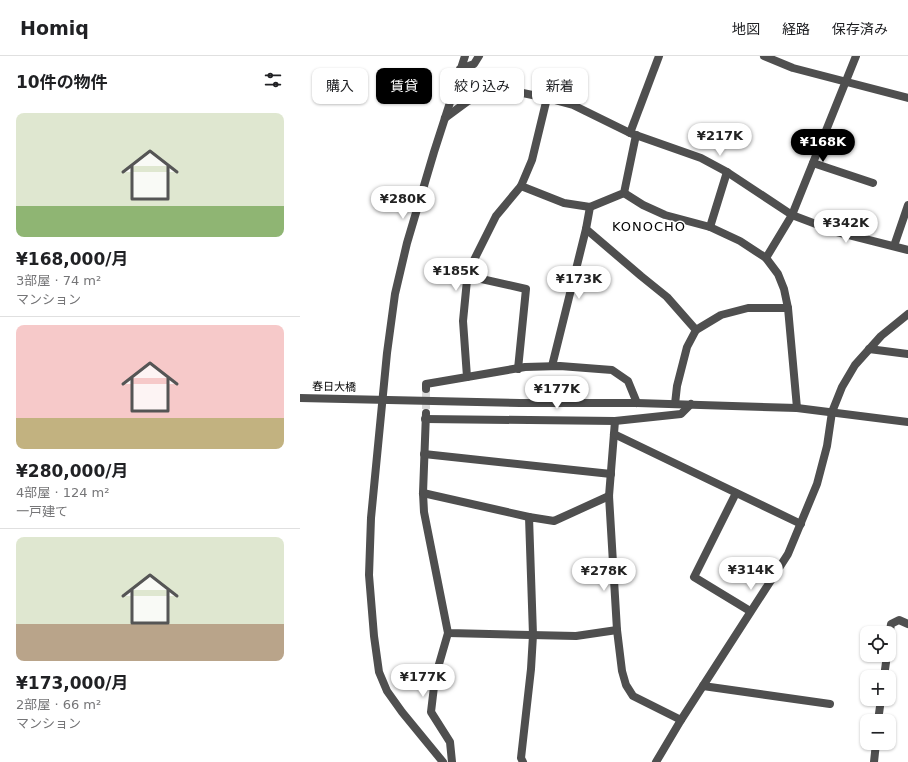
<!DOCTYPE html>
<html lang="ja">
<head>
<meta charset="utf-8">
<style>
	:root { --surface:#fff; --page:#f2f2f2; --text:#202124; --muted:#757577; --line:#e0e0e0; --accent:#000 }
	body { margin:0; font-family:"DejaVu Sans","Noto Sans JP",sans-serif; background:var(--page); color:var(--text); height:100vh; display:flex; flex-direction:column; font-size:15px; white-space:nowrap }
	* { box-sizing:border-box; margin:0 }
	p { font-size:13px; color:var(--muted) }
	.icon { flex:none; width:22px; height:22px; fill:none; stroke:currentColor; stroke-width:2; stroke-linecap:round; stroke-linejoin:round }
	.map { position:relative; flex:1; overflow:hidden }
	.details { display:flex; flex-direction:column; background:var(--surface); width:300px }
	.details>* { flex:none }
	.hud { position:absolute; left:12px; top:12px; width:380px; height:36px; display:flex; gap:8px }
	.buttons { position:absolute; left:560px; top:570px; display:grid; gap:8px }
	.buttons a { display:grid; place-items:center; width:36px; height:36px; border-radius:8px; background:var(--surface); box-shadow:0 1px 3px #0004; font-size:20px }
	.price { position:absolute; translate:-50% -34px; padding:0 9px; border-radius:14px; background:#fff; color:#222; font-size:13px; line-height:26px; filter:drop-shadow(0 1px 2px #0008) }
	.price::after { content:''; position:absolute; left:50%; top:24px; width:12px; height:9px; margin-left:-6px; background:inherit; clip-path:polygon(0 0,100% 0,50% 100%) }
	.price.current { background:var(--accent); color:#fff }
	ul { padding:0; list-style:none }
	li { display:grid; align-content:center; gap:8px; height:212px; padding:0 16px }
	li+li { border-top:1px solid var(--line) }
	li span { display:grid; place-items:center; height:124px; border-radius:8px; color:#555 }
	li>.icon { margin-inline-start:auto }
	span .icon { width:72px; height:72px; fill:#fffc; stroke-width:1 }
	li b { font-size:17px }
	h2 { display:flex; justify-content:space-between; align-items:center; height:48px; padding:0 16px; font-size:17px }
	.pill { padding:0 14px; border-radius:8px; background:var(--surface); box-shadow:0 1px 3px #0004; font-size:14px; line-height:36px }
	.pill.current { background:var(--accent); color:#fff }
	header { display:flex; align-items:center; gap:24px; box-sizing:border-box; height:56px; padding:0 20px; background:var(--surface); border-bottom:1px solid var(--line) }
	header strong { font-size:19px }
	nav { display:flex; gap:22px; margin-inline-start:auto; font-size:14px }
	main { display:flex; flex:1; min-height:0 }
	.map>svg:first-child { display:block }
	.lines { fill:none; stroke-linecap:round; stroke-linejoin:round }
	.minor-tunnel { stroke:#d9d9d9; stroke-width:8; stroke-dasharray:8 4; stroke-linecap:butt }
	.minor { stroke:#4f4f4f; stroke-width:8 }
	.tertiary { stroke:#4f4f4f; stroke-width:8 }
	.labels { text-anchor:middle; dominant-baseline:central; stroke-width:3; stroke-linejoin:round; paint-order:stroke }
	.street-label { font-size:11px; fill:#000; stroke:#fff }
	.quarter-label { font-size:13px; letter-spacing:1px; fill:#000; stroke:#fff }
</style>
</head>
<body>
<header>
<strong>Homiq</strong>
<nav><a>地図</a><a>経路</a><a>保存済み</a></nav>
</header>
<main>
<section class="details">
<h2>10件の物件<svg class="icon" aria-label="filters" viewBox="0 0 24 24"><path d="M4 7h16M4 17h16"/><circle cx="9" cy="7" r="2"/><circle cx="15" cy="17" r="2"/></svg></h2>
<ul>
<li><span style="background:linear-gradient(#dfe7d0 75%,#8fb573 0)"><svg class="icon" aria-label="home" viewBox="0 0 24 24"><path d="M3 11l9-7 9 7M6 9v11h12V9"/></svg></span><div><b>¥168,000/月</b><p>3部屋 · 74 m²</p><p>マンション</p></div></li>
<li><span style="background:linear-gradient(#f6c9c9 75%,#c2b280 0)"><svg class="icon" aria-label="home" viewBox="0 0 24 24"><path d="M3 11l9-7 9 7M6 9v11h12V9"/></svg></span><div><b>¥280,000/月</b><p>4部屋 · 124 m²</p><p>一戸建て</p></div></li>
<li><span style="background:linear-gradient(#dfe7d0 70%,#b9a48a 0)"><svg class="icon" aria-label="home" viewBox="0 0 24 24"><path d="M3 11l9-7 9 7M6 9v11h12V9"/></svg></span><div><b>¥173,000/月</b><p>2部屋 · 66 m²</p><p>マンション</p></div></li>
</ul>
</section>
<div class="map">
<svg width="608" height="706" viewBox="0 0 608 706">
	<rect width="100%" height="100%" fill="#fff"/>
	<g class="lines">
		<polyline class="minor-tunnel" points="126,333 126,357"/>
		<g class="minor">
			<polyline points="464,0 493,12 608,42"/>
			<polyline points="160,13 174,8 179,0"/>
			<polyline points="247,42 232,104 221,130 264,147 290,151 324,137 336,79"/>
			<polyline points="145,62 168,45 194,34 213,35 247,42 273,49 330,77 401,102 427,116 492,159 537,176 608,194"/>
			<polyline points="330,77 359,0"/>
			<polyline points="513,107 573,127"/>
			<polyline points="324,137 343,149 365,159 410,171 440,185 466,202 478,218 484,233 488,252"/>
			<polyline points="290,151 286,173 341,220 367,241 396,274 387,291 377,330 375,348"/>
			<polyline points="410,171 427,116"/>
			<polyline points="594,190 608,149"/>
			<polyline points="466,202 492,159 556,0"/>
			<polyline points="168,220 226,233 218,313"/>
			<polyline points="396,274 421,259 448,252 488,252 497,352"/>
			<polyline points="569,293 608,298"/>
			<polyline points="252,310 286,173"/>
			<polyline points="167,321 225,311 260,310 312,314 328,325 337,347"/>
			<polyline points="126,333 126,328 167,321 163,265 167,224 174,204 196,160 221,130"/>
			<polyline points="126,357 123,437 124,456 148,577 276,580 317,574"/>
			<polyline points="125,363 315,365 381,358 391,348"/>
			<polyline points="315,365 309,440 317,574 322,615 326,629 333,640 381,664"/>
			<polyline points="314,378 501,468"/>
			<polyline points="124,398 311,418"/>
			<polyline points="123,437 229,461"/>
			<polyline points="436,437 394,521 450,555"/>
			<polyline points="148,577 135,622 131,656 150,686 152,706"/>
			<polyline points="589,582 591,568 599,564 608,568"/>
			<polyline points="584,621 587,599"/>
			<polyline points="403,630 530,648"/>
			<polyline points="578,665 581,643"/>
			<polyline points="143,706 102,656 87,635 79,616 74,580 69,519 71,462 87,297 95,238 107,187 134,96 165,0"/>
			<polyline points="223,706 221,702 231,613 233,579 229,461 254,465 309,440"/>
			<polyline points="356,706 381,664 488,498 517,428 527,390 532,356 542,331 555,309 581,280 608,258"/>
			<polyline points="574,706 576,687"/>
		</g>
		<polyline class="tertiary" points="0,342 220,347 337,347 497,352 608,366"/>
	</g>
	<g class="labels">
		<g class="street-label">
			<text transform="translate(34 331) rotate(1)">春日大橋</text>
		</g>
		<g class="quarter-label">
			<text x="349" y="170">KONOCHO</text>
		</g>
	</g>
</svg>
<div class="buttons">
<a><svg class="icon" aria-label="locate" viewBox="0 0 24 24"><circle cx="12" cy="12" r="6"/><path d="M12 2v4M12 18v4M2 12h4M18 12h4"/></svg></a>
<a>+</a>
<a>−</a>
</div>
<b class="price" style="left:420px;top:101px">¥217K</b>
<b class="price current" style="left:523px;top:107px">¥168K</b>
<b class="price" style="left:103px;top:164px">¥280K</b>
<b class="price" style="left:546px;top:188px">¥342K</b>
<b class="price" style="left:156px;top:236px">¥185K</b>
<b class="price" style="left:279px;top:244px">¥173K</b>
<b class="price" style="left:257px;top:354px">¥177K</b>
<b class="price" style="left:451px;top:535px">¥314K</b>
<b class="price" style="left:304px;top:536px">¥278K</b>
<b class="price" style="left:123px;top:642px">¥177K</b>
<div class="hud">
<a class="pill">購入</a>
<a class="pill current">賃貸</a>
<a class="pill">絞り込み</a>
<a class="pill">新着</a>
</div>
</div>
</main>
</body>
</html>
